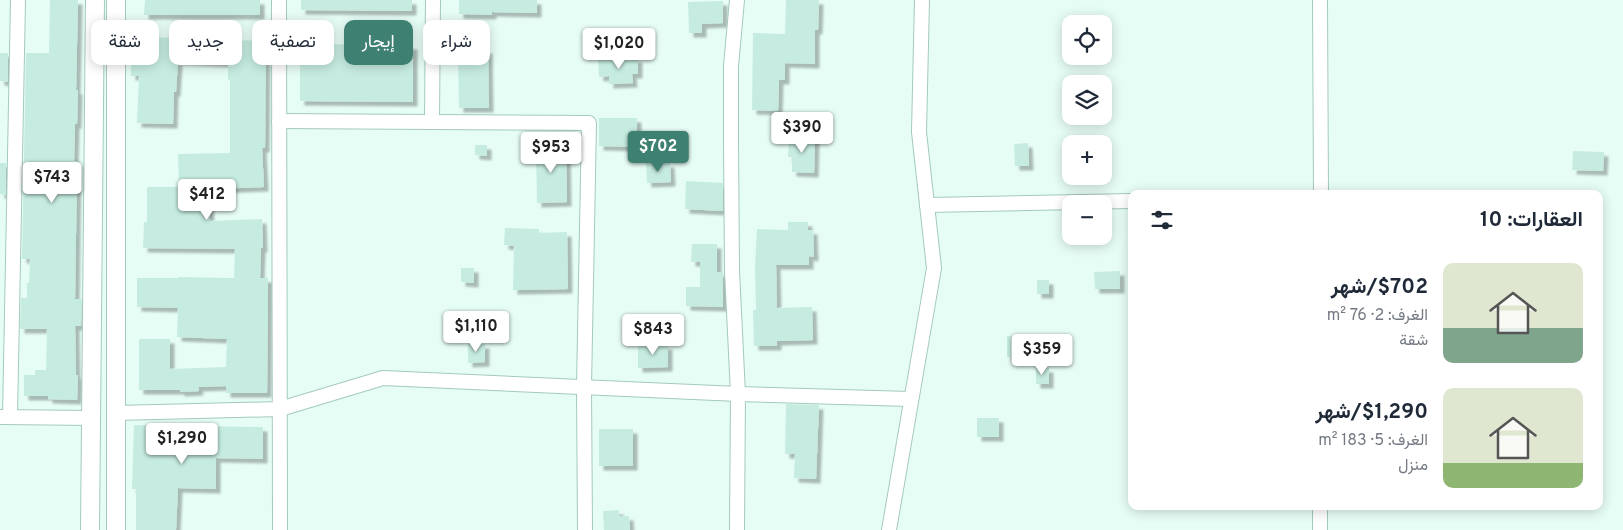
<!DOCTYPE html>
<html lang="ar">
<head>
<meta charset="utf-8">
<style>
	:root { --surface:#fff; --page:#f2f2f3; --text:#1f2937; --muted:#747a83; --accent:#3e8071 }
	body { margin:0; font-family:Overpass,Vazirmatn,sans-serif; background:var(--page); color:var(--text); direction:rtl; height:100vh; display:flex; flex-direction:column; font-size:19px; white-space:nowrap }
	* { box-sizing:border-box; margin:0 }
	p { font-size:16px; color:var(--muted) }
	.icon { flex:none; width:28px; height:28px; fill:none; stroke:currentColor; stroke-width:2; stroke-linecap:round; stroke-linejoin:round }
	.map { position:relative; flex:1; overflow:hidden; direction:ltr }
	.drawer { position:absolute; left:1128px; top:190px; width:475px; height:320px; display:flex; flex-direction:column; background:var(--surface); border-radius:10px; box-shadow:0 2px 12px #0003; direction:rtl }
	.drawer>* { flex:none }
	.guide { position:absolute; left:15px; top:20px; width:475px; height:45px; direction:rtl; display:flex; gap:10px }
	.fabs { position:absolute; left:1062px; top:15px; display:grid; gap:10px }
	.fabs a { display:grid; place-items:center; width:50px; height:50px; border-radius:10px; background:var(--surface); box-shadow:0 2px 12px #0003; font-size:25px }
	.price { position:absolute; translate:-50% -42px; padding:0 11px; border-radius:5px; background:#fff; color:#222; font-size:16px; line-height:32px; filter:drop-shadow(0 1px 2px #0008) }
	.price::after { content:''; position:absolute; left:50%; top:30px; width:15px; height:11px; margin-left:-8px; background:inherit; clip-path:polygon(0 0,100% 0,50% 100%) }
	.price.selected { background:var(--accent); color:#fff }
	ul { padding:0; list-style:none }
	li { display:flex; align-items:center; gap:15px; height:125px; padding:0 20px }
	li span { display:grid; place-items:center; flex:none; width:140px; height:100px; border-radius:10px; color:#555 }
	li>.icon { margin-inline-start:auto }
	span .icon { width:60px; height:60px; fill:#fffc; stroke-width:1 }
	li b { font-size:21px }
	h2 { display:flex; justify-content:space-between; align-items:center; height:60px; padding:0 20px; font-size:21px }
	.pill { padding:0 18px; border-radius:10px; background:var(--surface); box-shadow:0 2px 12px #0003; font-size:18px; line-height:45px }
	.pill.selected { background:var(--accent); color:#fff }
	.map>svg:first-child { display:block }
	.building { fill:#c6ece1; filter:url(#shadow) }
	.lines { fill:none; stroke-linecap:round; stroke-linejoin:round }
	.minor-casing { stroke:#a4c9be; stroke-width:16 }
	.tertiary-casing { stroke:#a4c9be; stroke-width:20 }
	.minor { stroke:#fff; stroke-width:14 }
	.tertiary { stroke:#fff; stroke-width:18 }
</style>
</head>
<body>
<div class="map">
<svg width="1623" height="530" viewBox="0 0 1623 530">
	<defs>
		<filter id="shadow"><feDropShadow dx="4.5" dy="4.5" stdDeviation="1" flood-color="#0004"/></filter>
	</defs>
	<rect width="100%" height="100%" fill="#e6fdf6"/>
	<g class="building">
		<polygon points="50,0 78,0 76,90 78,90 77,124 75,124 74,161 77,161 77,173 75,299 82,299 81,326 75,326 76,375 78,375 77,400 48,399 48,396 24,396 24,375 35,375 35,370 46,370 47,329 20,329 21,298 27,298 27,283 29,283 30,259 22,259 26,53 49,53"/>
		<polygon points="145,0 260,0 260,15 144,15"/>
		<polygon points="301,0 412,0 412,11 301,10"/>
		<polygon points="459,0 537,0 537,13 492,12 492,15 459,14"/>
		<polygon points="786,0 819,0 818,30 815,30 815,64 785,63 785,80 779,80 778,111 752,110 753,33 785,34"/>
		<polygon points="723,1 723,23 702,24 702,33 689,33 688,2"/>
		<polygon points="179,35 217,36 217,41 266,40 265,148 262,148 264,187 216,189 216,196 209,196 210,221 262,219 263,248 261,248 260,278 268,278 267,393 226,393 226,386 198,387 199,391 180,392 180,390 139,390 139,339 170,339 170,369 226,367 227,339 177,337 178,308 137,307 137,278 178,278 178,277 234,278 235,249 143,248 144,222 147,222 147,187 179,187 178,154 230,153 230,80 228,80 228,63 178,61 176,92 174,92 173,124 137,123 139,76 131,76 131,61 141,61 141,37 179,38"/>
		<polygon points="300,44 413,45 413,102 300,101"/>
		<polygon points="488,49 489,108 459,108 458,50"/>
		<polygon points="0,53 8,53 8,82 0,81"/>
		<polygon points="638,58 638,74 632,74 633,83 609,84 609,76 599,77 598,59"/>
		<polygon points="599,118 637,118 637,147 599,146"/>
		<polygon points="789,136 815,137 814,173 792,172 792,157 788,157"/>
		<polygon points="1028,143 1029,166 1015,166 1014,144"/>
		<polygon points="475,145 487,145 487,156 475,155"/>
		<polygon points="566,146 567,202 537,203 536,147"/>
		<polygon points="1573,151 1604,152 1603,171 1572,170"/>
		<polygon points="0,163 6,163 6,195 0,194"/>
		<polygon points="646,163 670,163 671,182 647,183"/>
		<polygon points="686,181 723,183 723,211 685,209"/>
		<polygon points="788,222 808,222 808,230 813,230 814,257 809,256 809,265 776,265 777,308 812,307 813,340 777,341 777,346 754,346 753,310 756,310 755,267 757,229 788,230"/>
		<polygon points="505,228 539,229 539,233 567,232 568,289 513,290 514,246 504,245"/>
		<polygon points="692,244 717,244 717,272 723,272 723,307 686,306 686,287 700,287 700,262 691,262"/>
		<polygon points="461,268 474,268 474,283 461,282"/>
		<polygon points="1120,271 1120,289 1095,289 1094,272"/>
		<rect x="1037" y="280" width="12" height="14"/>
		<rect x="1007" y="336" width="20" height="21"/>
		<polygon points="468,344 485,344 485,362 468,363"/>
		<polygon points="668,345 668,367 638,368 638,346"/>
		<rect x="1036" y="368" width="13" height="16"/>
		<polygon points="786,404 819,405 816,479 794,478 795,454 785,454"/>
		<rect x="977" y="418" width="22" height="19"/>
		<polygon points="134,425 263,427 263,459 216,458 216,489 178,488 176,530 136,530 136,489 132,489"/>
		<rect x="599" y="429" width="34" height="37"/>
		<polygon points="619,510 619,516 629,516 630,530 604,530 603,511"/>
	</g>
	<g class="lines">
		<defs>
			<g id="minor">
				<polyline points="279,0 280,530"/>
				<polyline points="737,0 731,66 731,141 732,271 738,394 737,530"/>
				<polyline points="1320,0 1321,194"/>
				<polyline points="279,121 589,123 584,387 585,530"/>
				<polyline points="432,122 433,0"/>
				<polyline points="927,205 1131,201"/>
				<polyline points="116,413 280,409 383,378 738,394 910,399"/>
				<polyline points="0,417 92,418"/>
				<polyline points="10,417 18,0"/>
				<polyline points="889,530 934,268 919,132 922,0"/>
				<polyline points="1320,530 1320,506"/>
			</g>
			<g id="tertiary">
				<polyline points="90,530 95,0"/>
				<polyline points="116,530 116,0"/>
			</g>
		</defs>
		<use href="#minor" class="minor-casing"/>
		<use href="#tertiary" class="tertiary-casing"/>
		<use href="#minor" class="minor"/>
		<use href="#tertiary" class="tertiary"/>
	</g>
</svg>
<div class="fabs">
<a><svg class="icon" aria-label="locate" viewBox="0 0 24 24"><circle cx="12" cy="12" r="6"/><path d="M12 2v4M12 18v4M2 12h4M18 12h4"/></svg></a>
<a><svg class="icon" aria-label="layers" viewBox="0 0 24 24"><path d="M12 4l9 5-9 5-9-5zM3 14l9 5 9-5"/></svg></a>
<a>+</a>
<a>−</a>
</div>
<b class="price" style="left:619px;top:70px">$1,020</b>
<b class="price" style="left:802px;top:154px">$390</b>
<b class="price selected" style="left:658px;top:173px">$702</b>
<b class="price" style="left:551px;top:174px">$953</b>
<b class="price" style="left:52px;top:204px">$743</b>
<b class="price" style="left:207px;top:221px">$412</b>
<b class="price" style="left:476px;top:353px">$1,110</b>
<b class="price" style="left:653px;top:356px">$843</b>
<b class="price" style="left:1042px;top:376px">$359</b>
<b class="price" style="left:182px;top:465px">$1,290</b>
<div class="guide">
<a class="pill">شراء</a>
<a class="pill selected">إيجار</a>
<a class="pill">تصفية</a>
<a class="pill">جديد</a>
<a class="pill">شقة</a>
</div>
<section class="drawer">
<h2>العقارات: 10<svg class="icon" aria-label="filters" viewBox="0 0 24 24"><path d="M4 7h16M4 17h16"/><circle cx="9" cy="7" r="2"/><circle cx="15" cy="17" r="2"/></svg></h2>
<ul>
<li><span style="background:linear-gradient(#dfe7d0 65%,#7fa58c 0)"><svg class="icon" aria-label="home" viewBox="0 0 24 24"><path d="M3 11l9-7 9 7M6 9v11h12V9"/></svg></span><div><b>$702/شهر</b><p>الغرف: 2 · 76 m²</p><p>شقة</p></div></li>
<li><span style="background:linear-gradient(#dfe7d0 75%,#8fb573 0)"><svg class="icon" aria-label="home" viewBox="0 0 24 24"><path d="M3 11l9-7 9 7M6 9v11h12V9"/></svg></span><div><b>$1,290/شهر</b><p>الغرف: 5 · 183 m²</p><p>منزل</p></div></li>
</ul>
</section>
</div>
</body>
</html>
